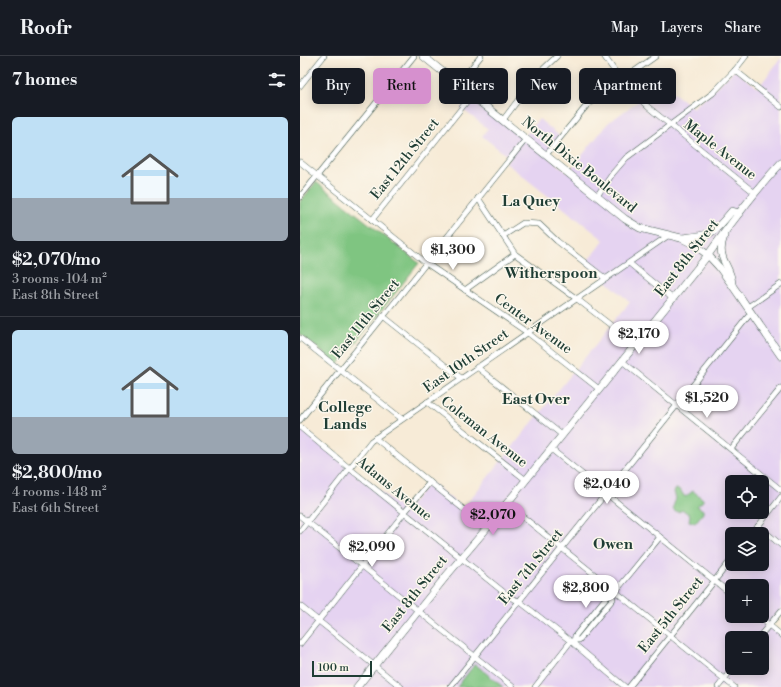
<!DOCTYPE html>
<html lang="en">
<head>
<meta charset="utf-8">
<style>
	:root { --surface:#171b24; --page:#20242c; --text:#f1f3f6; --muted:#9ea1a6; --line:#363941; --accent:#d690ce }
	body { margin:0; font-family:"Libre Bodoni",serif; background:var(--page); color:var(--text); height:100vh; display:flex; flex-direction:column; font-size:15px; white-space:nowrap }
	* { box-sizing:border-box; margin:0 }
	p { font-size:13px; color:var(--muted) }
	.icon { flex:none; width:22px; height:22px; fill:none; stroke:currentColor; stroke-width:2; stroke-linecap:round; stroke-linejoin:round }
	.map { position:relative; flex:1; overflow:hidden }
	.drawer { display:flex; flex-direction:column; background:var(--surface); width:300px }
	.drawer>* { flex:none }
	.hud { position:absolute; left:12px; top:12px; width:380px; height:36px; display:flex; gap:8px }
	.buttons { position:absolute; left:425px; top:419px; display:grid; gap:8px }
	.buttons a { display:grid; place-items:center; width:44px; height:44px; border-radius:6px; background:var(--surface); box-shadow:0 2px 10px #0003; font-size:20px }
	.scale { position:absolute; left:12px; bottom:10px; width:60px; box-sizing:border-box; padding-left:4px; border:2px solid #1f3d34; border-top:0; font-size:11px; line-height:14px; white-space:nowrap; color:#1f3d34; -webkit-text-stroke:3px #fbf7ec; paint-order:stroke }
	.price { position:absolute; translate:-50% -34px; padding:0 9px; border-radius:14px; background:#fff; color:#222; font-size:13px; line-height:26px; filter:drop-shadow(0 1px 2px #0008) }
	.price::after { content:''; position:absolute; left:50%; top:24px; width:12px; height:9px; margin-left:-6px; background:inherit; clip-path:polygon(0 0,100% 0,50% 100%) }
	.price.selected { background:var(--accent); color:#111 }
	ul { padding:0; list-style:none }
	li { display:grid; align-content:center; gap:8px; height:212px; padding:0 12px }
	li+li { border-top:1px solid var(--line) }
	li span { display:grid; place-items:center; height:124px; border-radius:6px; color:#555 }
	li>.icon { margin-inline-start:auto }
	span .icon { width:72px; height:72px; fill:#fffc; stroke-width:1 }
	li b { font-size:17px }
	h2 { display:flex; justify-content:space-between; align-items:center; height:48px; padding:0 12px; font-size:17px }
	.tag { padding:0 14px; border-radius:6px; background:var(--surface); box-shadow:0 2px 10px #0003; font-size:14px; line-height:36px }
	.tag.selected { background:var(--accent); color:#111 }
	header { display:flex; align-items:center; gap:24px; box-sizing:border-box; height:56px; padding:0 20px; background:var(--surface); border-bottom:1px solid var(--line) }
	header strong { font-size:19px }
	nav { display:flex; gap:22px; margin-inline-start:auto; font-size:14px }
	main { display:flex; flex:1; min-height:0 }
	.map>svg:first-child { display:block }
	.built { fill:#e5d3f1; fill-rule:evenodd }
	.green { fill:#7fc581; stroke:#4f815a }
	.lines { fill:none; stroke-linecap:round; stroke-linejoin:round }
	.minor-casing { stroke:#3f574c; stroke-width:6 }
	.major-casing { stroke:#3f574c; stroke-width:8 }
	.minor { stroke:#fff; stroke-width:5 }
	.major { stroke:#fff; stroke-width:7 }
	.labels { text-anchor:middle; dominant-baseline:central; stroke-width:3; stroke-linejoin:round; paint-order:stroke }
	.street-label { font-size:14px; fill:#1f3d34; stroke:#fbf7ec }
	.neighbourhood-label { font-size:15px; font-weight:bold; fill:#1f3d34; stroke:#fbf7ec }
</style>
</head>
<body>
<header>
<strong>Roofr</strong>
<nav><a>Map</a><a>Layers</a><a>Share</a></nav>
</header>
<main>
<section class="drawer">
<h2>7 homes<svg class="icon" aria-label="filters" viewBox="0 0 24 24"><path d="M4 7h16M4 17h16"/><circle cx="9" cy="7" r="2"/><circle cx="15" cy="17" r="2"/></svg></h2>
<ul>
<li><span style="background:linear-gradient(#bfe0f5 65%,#9aa5b1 0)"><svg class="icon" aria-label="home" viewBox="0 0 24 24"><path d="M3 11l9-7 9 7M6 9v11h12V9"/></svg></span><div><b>$2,070/mo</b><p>3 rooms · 104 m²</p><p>East 8th Street</p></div></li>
<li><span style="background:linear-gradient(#bfe0f5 70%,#9aa5b1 0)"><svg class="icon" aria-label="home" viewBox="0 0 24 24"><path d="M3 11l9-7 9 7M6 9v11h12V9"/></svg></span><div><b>$2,800/mo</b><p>4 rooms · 148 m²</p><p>East 6th Street</p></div></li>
</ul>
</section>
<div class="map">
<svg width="481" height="631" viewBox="0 0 481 631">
	<rect width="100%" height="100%" fill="#fbf7ec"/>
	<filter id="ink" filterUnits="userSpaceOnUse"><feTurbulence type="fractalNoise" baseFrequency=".025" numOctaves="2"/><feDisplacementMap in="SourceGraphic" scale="8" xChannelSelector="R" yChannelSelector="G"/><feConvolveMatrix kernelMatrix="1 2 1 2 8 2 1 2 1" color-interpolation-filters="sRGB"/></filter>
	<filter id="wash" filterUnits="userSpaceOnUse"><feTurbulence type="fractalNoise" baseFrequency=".012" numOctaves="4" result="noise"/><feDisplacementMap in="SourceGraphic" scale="16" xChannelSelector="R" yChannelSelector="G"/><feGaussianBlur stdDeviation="0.9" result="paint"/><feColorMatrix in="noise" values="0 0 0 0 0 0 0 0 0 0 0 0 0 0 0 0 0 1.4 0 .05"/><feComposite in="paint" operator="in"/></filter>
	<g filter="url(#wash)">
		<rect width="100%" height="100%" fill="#f7ebd7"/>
		<path class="built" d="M481 2V554L469 569 481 579V631H0V371L105 455 130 426 163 452 330 246 286 207 304 184 206 107 210 102 182 80 188 73 161 52 172 39 224 81 239 63 261 81 246 99 268 117 308 67 362 28 393 52 435 14 458 32ZM432 426H462V456H432ZM432 478H462V508H432ZM432 530H462V560H432ZM432 582H462V612H432Z"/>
		<g class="green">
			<polygon points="16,126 119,207 38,309 0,278 0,146"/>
			<polygon points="376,433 380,434 385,441 393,435 403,443 403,445 397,450 403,454 403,457 395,467 389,465 390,459 383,454 378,456 374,455 373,451 376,442 374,436"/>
			<polygon points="175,608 203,631 157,631"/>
		</g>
	</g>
	<g filter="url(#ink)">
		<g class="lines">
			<defs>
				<g id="minor">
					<polyline points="304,0 321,24 348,51 455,137"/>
					<polyline points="435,14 481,51"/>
					<polyline points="158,28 181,0"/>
					<polyline points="0,30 24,0"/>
					<polyline points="203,64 237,19 257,0"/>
					<polyline points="246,99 288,48 356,0"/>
					<polyline points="0,106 126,207 228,277 299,333"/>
					<polyline points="297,140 313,117 326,102 413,37 435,14 446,0"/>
					<polyline points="0,141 114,0"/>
					<polyline points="178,142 215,198 277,243 335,288"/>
					<polyline points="72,164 172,39"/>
					<polyline points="203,180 223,167 239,168 257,185 306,223"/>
					<polyline points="329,207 372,242"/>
					<polyline points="165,234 215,198"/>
					<polyline points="448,251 481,228"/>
					<polyline points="83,260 161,322"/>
					<polyline points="0,282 102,363"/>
					<polyline points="322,305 481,434"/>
					<polyline points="177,311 262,379"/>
					<polyline points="127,346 226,424"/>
					<polyline points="0,364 226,83"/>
					<polyline points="0,371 49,412 211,542 219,545 273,587 325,631"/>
					<polyline points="75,382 187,472"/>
					<polyline points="251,393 432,539"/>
					<polyline points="431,393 481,332"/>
					<polyline points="207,448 434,631"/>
					<polyline points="0,460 213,631"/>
					<polyline points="458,470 481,489"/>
					<polyline points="0,475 71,385 369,179"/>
					<polyline points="452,478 481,441"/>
					<polyline points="0,550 101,631"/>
					<polyline points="458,560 481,579"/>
					<polyline points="458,582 481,555"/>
					<polyline points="275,584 279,584 313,543 312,540 316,535 360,481"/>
					<polyline points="274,586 275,580 308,539 312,540"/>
					<polyline points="0,588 104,457 130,426"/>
					<polyline points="150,631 451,257"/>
					<polyline points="235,631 271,585"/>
					<polyline points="329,631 432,503"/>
					<polyline points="418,631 433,612"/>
				</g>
				<g id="major">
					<polyline points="123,0 325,163 340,172 381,182 393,188 408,199 419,211 432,229 481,300"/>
					<path d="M424 180C415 204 431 208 432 228"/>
					<path d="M382 182C413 179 412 179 432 155L439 157"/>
					<path d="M57 631 147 519 187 472 408 199C431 167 454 136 481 107"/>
				</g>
			</defs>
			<use href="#minor" class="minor-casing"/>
			<use href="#major" class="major-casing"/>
			<use href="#minor" class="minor"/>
			<use href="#major" class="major"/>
		</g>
	</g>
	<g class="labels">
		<g class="street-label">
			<text transform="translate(420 94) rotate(38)">Maple Avenue</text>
			<text transform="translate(105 103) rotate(-51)">East 12th Street</text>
			<text transform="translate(279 109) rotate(39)">North Dixie Boulevard</text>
			<text transform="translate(387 202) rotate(-52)">East 8th Street</text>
			<text transform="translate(66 263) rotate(-51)">East 11th Street</text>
			<text transform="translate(233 268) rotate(36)">Center Avenue</text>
			<text transform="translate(166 305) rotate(-35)">East 10th Street</text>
			<text transform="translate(184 376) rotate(38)">Coleman Avenue</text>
			<text transform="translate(94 433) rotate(39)">Adams Avenue</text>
			<text transform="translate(231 511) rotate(-51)">East 7th Street</text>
			<text transform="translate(115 538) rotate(-51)">East 8th Street</text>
			<text transform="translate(371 559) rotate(-51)">East 5th Street</text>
		</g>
		<g class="neighbourhood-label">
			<text x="231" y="145">La Quey</text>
			<text x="251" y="217">Witherspoon</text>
			<text x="236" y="343">East Over</text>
			<text x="45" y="351">College<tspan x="45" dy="17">Lands</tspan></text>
			<text x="313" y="488">Owen</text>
		</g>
	</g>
</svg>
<div class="buttons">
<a><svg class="icon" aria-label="locate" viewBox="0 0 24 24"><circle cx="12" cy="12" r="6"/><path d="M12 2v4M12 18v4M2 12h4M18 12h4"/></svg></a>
<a><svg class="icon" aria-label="layers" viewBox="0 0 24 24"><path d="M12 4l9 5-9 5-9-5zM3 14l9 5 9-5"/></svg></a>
<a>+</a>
<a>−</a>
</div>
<div class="scale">100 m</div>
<b class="price" style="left:153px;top:215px">$1,300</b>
<b class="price" style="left:339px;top:299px">$2,170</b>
<b class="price" style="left:407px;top:363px">$1,520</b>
<b class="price" style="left:307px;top:449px">$2,040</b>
<b class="price selected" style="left:193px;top:480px">$2,070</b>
<b class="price" style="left:72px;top:512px">$2,090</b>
<b class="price" style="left:286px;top:553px">$2,800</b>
<div class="hud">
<a class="tag">Buy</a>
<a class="tag selected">Rent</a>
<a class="tag">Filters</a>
<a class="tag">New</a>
<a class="tag">Apartment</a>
</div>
</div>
</main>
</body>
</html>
